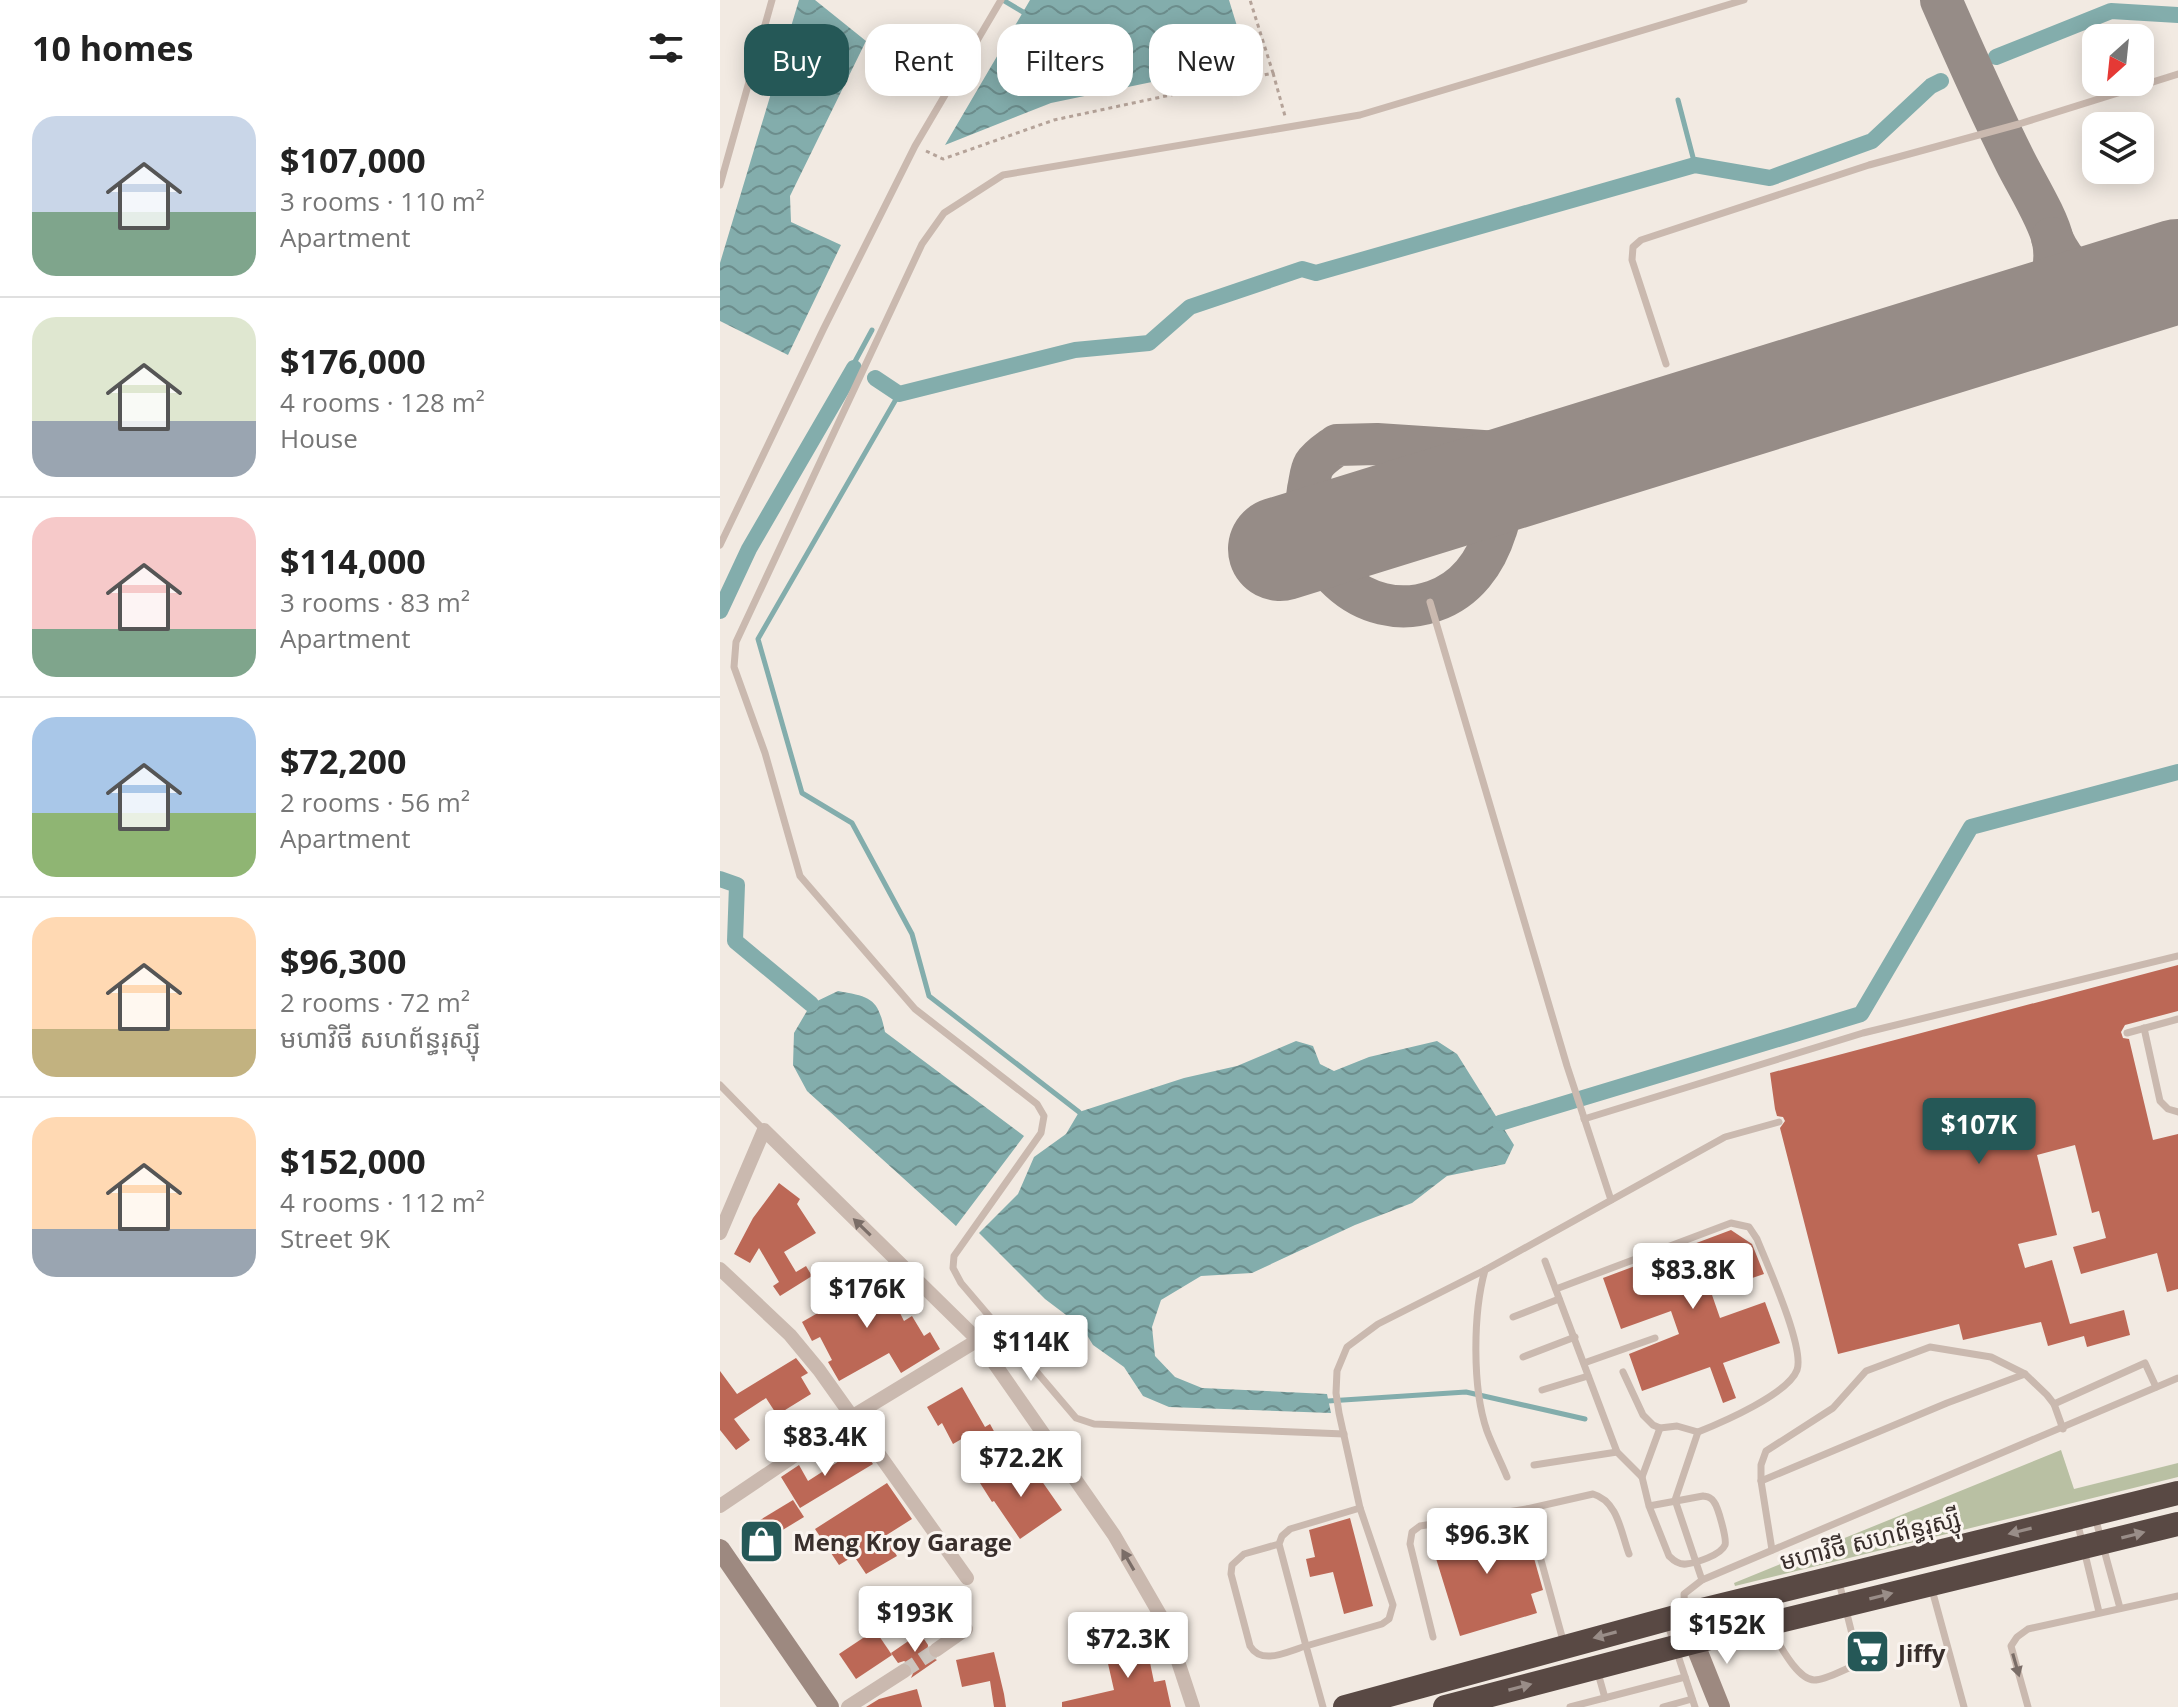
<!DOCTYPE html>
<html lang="en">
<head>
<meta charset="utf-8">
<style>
	:root { --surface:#fff; --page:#f2f2f2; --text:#222; --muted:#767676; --line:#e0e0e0; --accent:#255857 }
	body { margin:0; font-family:"Open Sans","Noto Sans Khmer",sans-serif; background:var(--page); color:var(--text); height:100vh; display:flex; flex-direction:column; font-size:30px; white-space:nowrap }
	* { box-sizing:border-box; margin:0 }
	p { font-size:26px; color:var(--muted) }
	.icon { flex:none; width:44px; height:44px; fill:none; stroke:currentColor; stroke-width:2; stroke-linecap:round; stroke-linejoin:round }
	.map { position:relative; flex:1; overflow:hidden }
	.sheet { display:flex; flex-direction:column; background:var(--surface); width:720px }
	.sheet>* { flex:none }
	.banner { position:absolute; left:24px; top:24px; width:760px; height:72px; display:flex; gap:16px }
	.needle { width:52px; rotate:207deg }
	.buttons { position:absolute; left:1362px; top:24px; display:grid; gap:16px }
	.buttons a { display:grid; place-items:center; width:72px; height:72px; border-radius:16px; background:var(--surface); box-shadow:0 4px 20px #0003; font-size:40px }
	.price { position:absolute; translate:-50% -68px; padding:0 18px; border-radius:8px; background:#fff; color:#222; font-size:26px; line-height:52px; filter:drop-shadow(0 2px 4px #0008) }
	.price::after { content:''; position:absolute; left:50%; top:48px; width:24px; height:18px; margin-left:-12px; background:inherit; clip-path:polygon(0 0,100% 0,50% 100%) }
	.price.current { background:var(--accent); color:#fff }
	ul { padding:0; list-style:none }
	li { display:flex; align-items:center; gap:24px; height:200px; padding:0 32px }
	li+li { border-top:2px solid var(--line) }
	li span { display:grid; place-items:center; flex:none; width:224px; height:160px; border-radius:24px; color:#555 }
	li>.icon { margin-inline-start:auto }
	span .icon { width:96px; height:96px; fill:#fffc; stroke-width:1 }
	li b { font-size:34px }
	h2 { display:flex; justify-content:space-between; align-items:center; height:96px; padding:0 32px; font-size:34px }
	.chip { padding:0 28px; border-radius:24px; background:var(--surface); box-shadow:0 4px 20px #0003; font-size:28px; line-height:72px }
	.chip.current { background:var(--accent); color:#fff }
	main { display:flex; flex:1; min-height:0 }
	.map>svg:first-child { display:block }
	.green { fill:#b9c0a3 }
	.water { fill:url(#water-waves) }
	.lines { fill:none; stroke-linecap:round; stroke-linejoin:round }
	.stream { stroke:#83adac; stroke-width:5 }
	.canal { stroke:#83adac; stroke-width:16 }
	.taxiway { stroke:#968c87; stroke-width:42 }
	.runway { stroke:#968c87; stroke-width:104 }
	.building { fill:#bc6856 }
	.street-tunnel { stroke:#cdc5be; stroke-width:14; stroke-dasharray:14 7; stroke-linecap:butt }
	.path { stroke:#b5a399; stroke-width:3; stroke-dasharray:4 4; stroke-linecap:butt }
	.lane { stroke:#cab9af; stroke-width:7 }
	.street { stroke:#cab9af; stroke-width:14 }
	.secondary { stroke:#9d8980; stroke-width:20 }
	.highway { stroke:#594944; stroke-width:24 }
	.oneway { fill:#7a6d67 }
	.oneway2 { fill:#998d88 }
	.labels { text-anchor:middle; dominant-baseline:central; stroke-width:6; stroke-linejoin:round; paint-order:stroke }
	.street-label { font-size:24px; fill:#392f2c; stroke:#faf4ef }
	.poi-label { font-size:24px; font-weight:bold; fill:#392f2c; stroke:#faf4ef; text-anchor:start }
</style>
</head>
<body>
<main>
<section class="sheet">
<h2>10 homes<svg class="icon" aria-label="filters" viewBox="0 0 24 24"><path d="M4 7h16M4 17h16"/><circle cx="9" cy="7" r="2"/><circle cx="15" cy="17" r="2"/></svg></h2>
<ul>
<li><span style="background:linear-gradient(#c9d6e8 60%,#7fa58c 0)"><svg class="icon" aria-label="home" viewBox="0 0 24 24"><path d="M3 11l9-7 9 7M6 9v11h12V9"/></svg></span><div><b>$107,000</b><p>3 rooms · 110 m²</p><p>Apartment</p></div></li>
<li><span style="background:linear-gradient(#dfe7d0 65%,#9aa5b1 0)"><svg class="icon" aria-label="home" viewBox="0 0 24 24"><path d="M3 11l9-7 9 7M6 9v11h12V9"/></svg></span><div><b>$176,000</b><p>4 rooms · 128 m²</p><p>House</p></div></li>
<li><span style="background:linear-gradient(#f6c9c9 70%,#7fa58c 0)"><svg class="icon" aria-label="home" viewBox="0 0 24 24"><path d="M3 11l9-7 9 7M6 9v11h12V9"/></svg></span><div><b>$114,000</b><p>3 rooms · 83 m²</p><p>Apartment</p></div></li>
<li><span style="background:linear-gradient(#a9c7e8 60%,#8fb573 0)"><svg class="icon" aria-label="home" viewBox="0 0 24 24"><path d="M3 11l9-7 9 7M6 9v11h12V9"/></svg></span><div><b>$72,200</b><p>2 rooms · 56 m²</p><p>Apartment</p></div></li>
<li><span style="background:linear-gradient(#ffd9b3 70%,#c2b280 0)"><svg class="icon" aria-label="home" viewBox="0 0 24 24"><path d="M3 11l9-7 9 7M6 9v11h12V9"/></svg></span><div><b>$96,300</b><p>2 rooms · 72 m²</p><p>មហាវិថី សហព័ន្ធរុស្ស៊ី</p></div></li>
<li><span style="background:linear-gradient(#ffd9b3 70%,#9aa5b1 0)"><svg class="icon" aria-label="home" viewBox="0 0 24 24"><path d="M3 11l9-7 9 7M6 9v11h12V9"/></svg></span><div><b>$152,000</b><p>4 rooms · 112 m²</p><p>Street 9K</p></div></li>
</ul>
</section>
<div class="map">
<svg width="1458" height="1707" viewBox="0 0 1458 1707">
	<defs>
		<pattern id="water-waves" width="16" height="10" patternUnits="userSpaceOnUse" patternTransform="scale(2)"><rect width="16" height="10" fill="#83adac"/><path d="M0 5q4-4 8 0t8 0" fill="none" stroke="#6c8d8c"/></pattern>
	</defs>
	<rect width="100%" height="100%" fill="#f2eae2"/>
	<polygon class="green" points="1341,1450 1354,1489 1458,1463 1458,1477 1015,1586 1014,1583"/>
	<g class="water">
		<polygon points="79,0 95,0 146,41 70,196 71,222 121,245 68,355 0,321 0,263"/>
		<polygon points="310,0 509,0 528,62 331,103 225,145"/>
		<path d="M118 991C151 997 158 998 165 1032L304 1136 236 1226 87 1091 73 1065 74 1033 91 1004Z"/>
		<polygon points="576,1041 593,1046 600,1064 614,1071 649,1057 717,1041 737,1054 794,1145 785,1164 727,1176 692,1203 635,1225 532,1273 481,1276 441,1300 432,1327 435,1356 455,1377 482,1388 607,1394 611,1413 449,1407 423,1396 404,1367 373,1345 362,1327 325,1299 259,1233 298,1194 314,1157 346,1134 359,1112 464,1078 517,1066"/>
	</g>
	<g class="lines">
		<g class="stream">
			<polyline points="283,0 303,12"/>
			<polyline points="958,100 975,165"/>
			<polyline points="132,367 152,330"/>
			<polyline points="179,394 38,639 82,793 132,823 192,934 209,996 359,1112"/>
			<polyline points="608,1401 746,1392 865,1419"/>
		</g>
		<g class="canal">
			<polyline points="1276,57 1391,11 1458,15"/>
			<polyline points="155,378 179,394 355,350 429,343 470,307 582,269 596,273 975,165 1050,178 1152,141 1211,86 1221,81"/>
			<polyline points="0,611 29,549 134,368"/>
			<polyline points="0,879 17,885 15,941 91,1004"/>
			<polyline points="780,1123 1141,1014 1251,827 1458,772"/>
		</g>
		<g class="taxiway">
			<path d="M1221 0C1245 55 1269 109 1296 163 1306 183 1329 220 1333 241 1339 274 1324 308 1293 322"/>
			<path d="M1332 238C1349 276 1374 289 1415 284"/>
			<path d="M841 462C825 473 793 490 783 507 779 514 779 523 776 530 766 562 746 590 714 601 643 626 576 559 588 489 590 481 590 472 594 465 599 457 609 451 617 445L657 444 857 457"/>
		</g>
		<polyline class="runway" points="560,549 1458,271"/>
	</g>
	<g class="building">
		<polygon points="1458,965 1458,1011 1405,1025 1401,1032 1403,1038 1409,1039 1433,1140 1458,1134 1458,1289 1447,1292 1437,1253 1361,1274 1353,1247 1386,1238 1379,1211 1372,1213 1355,1145 1317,1155 1337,1235 1298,1244 1305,1268 1332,1260 1350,1324 1404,1310 1410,1335 1367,1347 1364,1336 1328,1346 1321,1322 1243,1340 1239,1324 1118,1354 1060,1128 1065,1121 1063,1117 1057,1116 1055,1109 1050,1073"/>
		<polygon points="59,1183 80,1199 77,1204 96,1233 64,1252 76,1272 86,1266 92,1276 60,1296 53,1286 59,1282 39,1248 30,1263 14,1254 33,1218"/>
		<polygon points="1011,1230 1032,1244 1044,1274 991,1292 1000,1318 1045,1302 1060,1343 1003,1363 1016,1398 1003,1403 990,1367 922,1391 909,1354 959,1334 951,1311 901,1329 883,1278"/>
		<polygon points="144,1269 152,1285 155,1284 171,1313 178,1309 184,1321 192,1316 204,1336 210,1332 220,1349 181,1373 169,1353 119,1381 108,1362 112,1360 100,1337 92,1341 82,1322 117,1302 109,1287"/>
		<polygon points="76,1358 88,1373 81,1377 91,1394 57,1415 46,1398 14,1419 30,1440 16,1450 0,1430 0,1371 17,1394"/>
		<polygon points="242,1387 265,1427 270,1424 281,1444 256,1458 245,1437 233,1444 222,1423 218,1426 207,1407"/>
		<polygon points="141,1447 153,1464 80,1508 61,1477 79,1465 88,1481"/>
		<polygon points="298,1462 310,1483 319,1477 342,1510 300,1539 274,1501 272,1502 260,1483"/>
		<polygon points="167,1483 192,1519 165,1536 177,1556 146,1574 134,1556 119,1565 95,1529"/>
		<polygon points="73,1500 84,1517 38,1545 27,1528"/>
		<polygon points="630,1518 653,1606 624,1614 613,1572 590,1577 586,1559 595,1557 589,1530"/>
		<polygon points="788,1519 795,1541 808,1537 823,1590 811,1594 817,1613 740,1636 710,1539"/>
		<polygon points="155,1630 172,1655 136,1679 119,1654"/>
		<polygon points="200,1633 208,1645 207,1655 217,1660 191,1678 194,1671 192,1665 184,1661 178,1663 171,1653"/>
		<polygon points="425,1638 434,1682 445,1680 451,1707 342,1707 342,1702 394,1690 384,1646"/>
		<polygon points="274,1652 284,1694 286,1707 274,1707 270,1681 242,1687 236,1660"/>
		<polygon points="197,1689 202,1707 146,1707 159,1699"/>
	</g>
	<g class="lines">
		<polyline class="street-tunnel" points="184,1671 216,1650"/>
		<g class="path">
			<polyline points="553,73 565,116"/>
			<polyline points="206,151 223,159 334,120 553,73 530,0"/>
		</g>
		<g class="lane">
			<polyline points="0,185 52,0"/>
			<polyline points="946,364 912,260 913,247 921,240 1149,165 1299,124 1458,74"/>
			<polyline points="0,545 103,330 195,146 281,0"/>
			<polyline points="710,602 847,1066 891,1200"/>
			<polyline points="1424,1028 1440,1101 1448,1109 1458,1112"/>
			<polyline points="1407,1033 1458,1019"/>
			<polyline points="0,1085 44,1130"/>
			<polyline points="864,1119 1143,1033 1458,956"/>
			<path d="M825 1261 897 1452 922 1477 929 1506 949 1556C954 1561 959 1565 966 1564 976 1563 1001 1555 1005 1545 1007 1539 998 1507 994 1502 991 1497 988 1497 983 1496L929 1506"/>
			<path d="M765 1270C753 1313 752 1388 767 1431 773 1447 781 1462 787 1477"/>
			<path d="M836 1289 1011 1223 1029 1227 1037 1239C1047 1264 1085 1348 1077 1370 1068 1394 1003 1422 978 1432L955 1500 982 1580"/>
			<polyline points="793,1317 839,1299"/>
			<polyline points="803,1357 855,1337"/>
			<polyline points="864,1363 935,1338"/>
			<polyline points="903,1372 923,1415 933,1425 940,1428 957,1426 978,1432"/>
			<polyline points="822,1390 868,1376"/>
			<polyline points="1334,1404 1425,1363 1436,1387"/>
			<polyline points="624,1434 374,1424 356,1418 241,1283 233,1268 234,1256 321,1133 324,1116 317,1104 195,1009 80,876 45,753 14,667 16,642 202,244 224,213 283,175 640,115 1024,0"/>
			<polyline points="814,1465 897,1452"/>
			<polyline points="922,1477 940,1428"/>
			<polyline points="1041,1481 1227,1403 1305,1374"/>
			<polyline points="807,1509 844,1644"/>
			<polyline points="1375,1517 1400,1608"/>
			<polyline points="1357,1521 1379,1612"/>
			<path d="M559 1544 524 1554 512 1565 511 1574 530 1646C542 1666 568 1651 586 1646L559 1544 562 1536 570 1529 640 1508"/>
			<polyline points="1052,1550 1041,1481 1041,1465 1046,1451 1113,1408 1146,1371 1210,1347 1271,1357 1305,1374 1327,1395 1334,1404 1343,1429"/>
			<polyline points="1211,1586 1244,1707"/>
			<polyline points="965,1612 964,1594 982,1580 1458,1378"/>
			<polyline points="948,1625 975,1707"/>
			<path d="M1049 1627C1058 1641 1076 1679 1094 1680 1105 1680 1121 1671 1131 1667L1135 1663 1137 1654 1119 1582"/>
			<path d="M713 1637 690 1544 692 1532 700 1526 807 1509 873 1494C898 1501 901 1533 909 1554"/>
			<polyline points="878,1673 885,1698"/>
			<polyline points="603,1707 586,1646 662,1624 669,1619 673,1605 640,1508 619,1413 616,1393 617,1371 627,1347 658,1324 765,1270 1005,1137 1059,1122"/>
			<polyline points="850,1707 965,1677"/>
			<polyline points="943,1707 972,1699"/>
			<polyline points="1308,1707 1291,1646 1297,1637 1308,1629 1458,1596"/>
		</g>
		<g class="street">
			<polyline points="0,1233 44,1130 258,1340 394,1535 446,1625 473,1707"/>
			<polyline points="0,1269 70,1335 99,1370 247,1578"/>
			<polyline points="0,1506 133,1416 258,1340"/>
			<polyline points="216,1650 246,1629"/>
			<polyline points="128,1707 184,1671"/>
		</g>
		<g class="secondary">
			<polyline points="0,1549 109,1707"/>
			<polyline points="974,1642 1000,1707"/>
		</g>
		<g class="highway">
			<polyline points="625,1707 966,1614 1458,1493"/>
			<polyline points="725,1707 974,1642 1458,1524"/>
		</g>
	</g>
	<defs><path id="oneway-solid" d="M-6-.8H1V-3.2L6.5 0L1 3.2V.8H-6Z" transform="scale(2)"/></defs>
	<g class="oneway">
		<use href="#oneway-solid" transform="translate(142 1227) rotate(-136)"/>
		<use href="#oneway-solid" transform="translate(408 1560) rotate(-120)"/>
		<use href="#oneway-solid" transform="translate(1296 1665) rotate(74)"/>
	</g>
	<g class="oneway2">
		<use href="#oneway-solid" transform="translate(1300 1531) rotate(166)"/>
		<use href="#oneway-solid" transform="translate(1413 1535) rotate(-14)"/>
		<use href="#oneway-solid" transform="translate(1161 1596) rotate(-14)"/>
		<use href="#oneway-solid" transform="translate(885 1635) rotate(165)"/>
		<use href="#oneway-solid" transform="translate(800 1687) rotate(-15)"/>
	</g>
	<defs>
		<symbol id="shop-square" viewBox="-11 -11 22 22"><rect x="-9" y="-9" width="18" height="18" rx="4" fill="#255857" stroke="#faf4ef"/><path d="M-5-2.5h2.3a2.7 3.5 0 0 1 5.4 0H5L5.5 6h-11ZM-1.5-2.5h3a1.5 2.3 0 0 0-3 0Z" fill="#fff"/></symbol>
		<symbol id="supermarket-square" viewBox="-11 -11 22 22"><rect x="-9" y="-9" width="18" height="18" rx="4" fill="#255857" stroke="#faf4ef"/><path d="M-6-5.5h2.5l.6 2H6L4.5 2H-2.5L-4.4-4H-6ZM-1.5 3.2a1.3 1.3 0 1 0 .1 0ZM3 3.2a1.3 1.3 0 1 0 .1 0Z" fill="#fff"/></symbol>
	</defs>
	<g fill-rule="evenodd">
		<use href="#shop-square" x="16" y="1516" width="51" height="51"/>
		<use href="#supermarket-square" x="1122" y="1626" width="51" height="51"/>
	</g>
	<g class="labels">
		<g class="street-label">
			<text transform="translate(1150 1539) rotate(-14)">មហាវិថី សហព័ន្ធរុស្ស៊ី</text>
		</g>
		<g class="poi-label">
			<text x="73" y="1541">Meng Kroy Garage</text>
			<text x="1178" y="1652">Jiffy</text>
		</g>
	</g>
</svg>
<div class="buttons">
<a><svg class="needle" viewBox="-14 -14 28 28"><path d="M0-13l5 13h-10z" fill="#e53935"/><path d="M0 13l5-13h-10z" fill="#767676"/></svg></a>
<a><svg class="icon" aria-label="layers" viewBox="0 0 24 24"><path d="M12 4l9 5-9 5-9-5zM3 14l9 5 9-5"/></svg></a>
</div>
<b class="price current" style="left:1259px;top:1166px">$107K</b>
<b class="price" style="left:973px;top:1311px">$83.8K</b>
<b class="price" style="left:147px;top:1330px">$176K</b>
<b class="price" style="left:311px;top:1383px">$114K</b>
<b class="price" style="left:105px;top:1478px">$83.4K</b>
<b class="price" style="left:301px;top:1499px">$72.2K</b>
<b class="price" style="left:767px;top:1576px">$96.3K</b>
<b class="price" style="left:195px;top:1654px">$193K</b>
<b class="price" style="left:1007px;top:1666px">$152K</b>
<b class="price" style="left:408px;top:1680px">$72.3K</b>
<div class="banner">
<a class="chip current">Buy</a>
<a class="chip">Rent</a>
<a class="chip">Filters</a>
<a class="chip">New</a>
</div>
</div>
</main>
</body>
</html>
